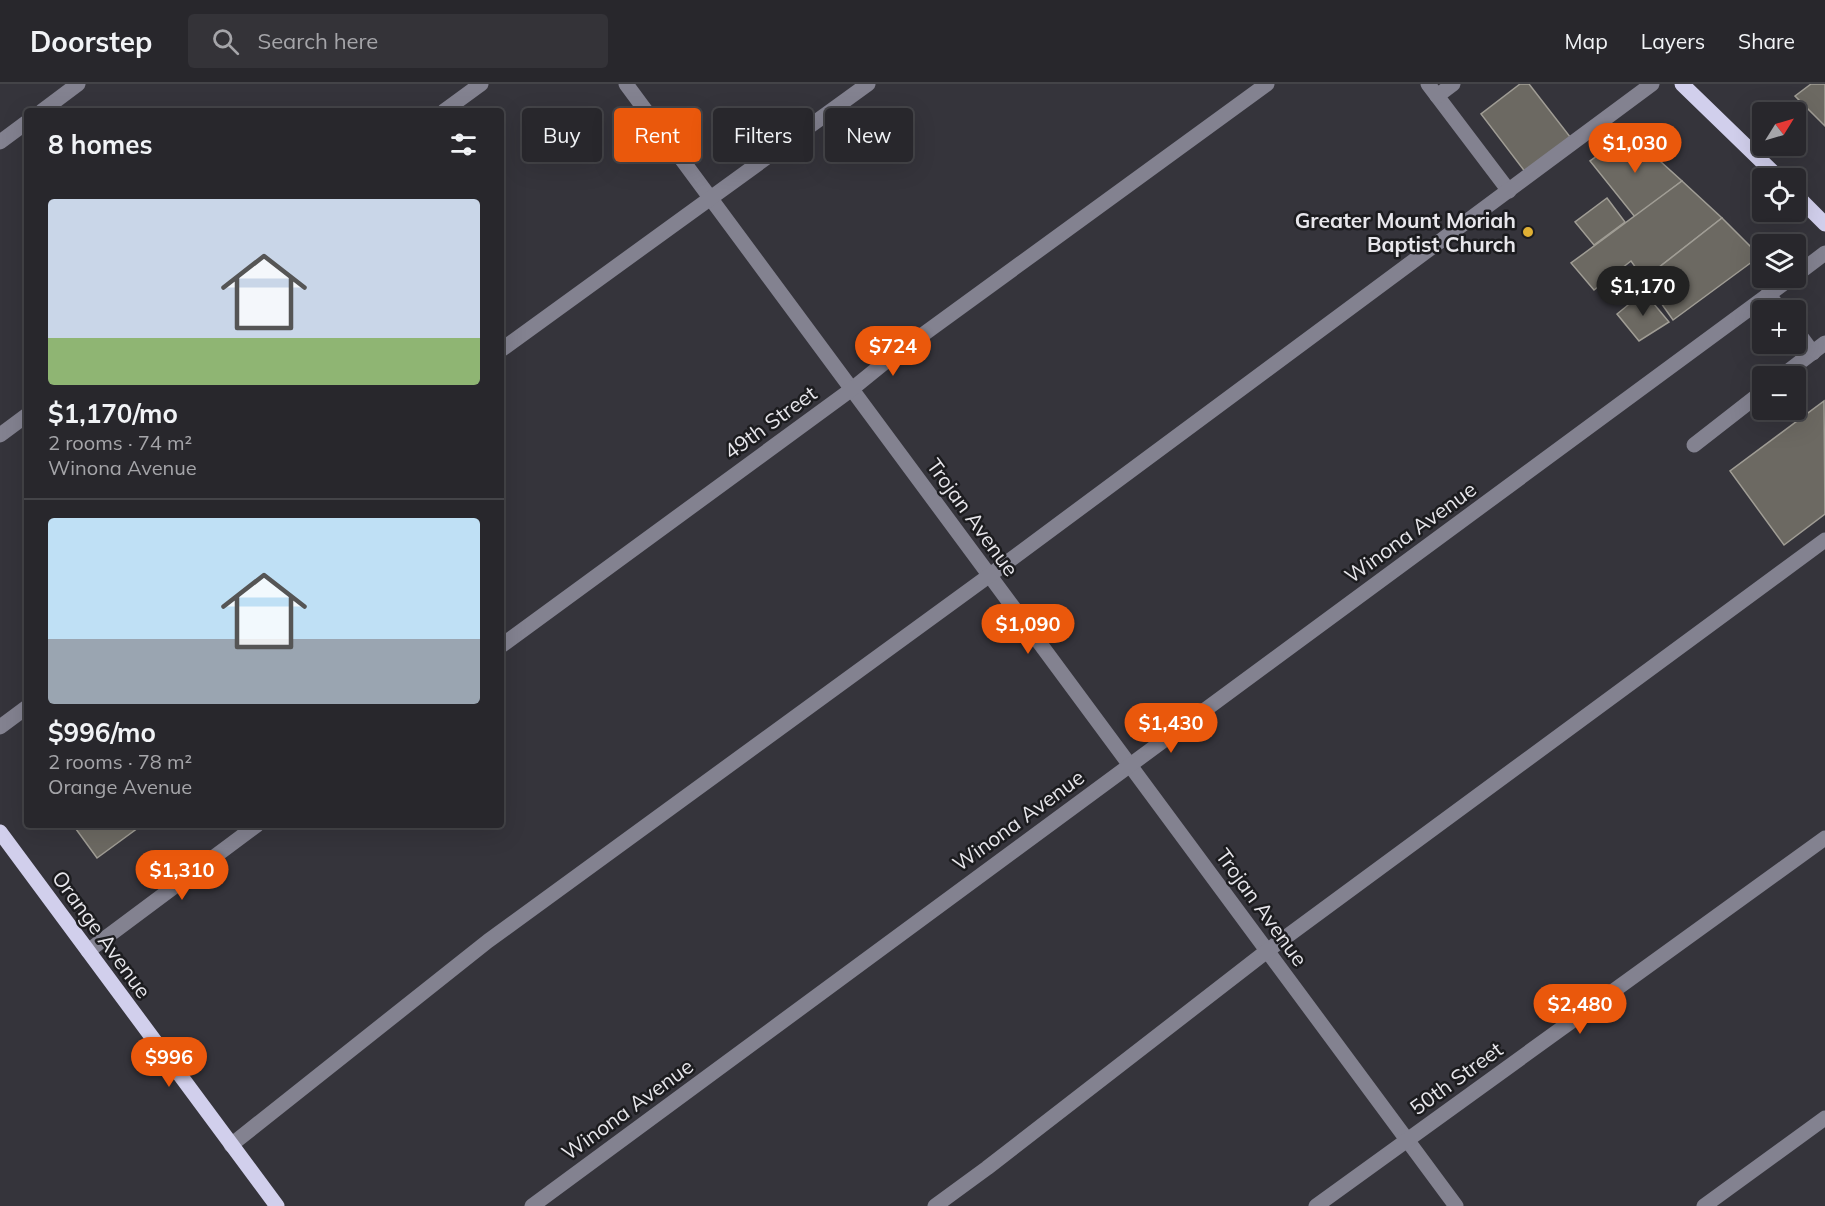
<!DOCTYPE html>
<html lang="en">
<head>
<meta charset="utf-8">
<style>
	:root { --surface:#28272c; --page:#343338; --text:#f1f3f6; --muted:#a5a5a9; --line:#444448; --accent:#ea580c }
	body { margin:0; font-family:Mulish,sans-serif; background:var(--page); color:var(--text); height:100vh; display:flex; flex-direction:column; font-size:22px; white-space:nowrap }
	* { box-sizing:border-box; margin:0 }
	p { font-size:20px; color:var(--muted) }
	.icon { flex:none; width:33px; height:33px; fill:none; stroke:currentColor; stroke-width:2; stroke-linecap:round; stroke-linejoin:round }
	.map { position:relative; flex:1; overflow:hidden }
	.panel { position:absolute; left:24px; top:24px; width:480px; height:720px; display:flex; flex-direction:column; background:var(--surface); border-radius:6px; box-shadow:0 6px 24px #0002,0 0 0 2px var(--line) }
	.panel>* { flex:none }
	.guide { position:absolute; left:522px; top:24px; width:570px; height:54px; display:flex; gap:12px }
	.needle { width:39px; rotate:53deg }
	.tools { position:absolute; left:1752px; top:18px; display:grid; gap:12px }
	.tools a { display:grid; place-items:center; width:54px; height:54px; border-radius:6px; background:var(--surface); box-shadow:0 6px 24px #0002,0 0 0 2px var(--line); font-size:30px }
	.price { position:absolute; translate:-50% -51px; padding:0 14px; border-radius:21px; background:var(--accent); color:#fff; font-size:20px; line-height:39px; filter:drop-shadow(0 2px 3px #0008) }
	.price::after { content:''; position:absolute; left:50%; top:36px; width:18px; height:14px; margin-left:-9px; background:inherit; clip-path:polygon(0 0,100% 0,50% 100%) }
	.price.on { background:#222; color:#fff }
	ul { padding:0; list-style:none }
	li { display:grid; align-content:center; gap:12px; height:318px; padding:0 24px }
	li+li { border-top:2px solid var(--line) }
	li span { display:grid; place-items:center; height:186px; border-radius:6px; color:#555 }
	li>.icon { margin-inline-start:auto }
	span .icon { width:108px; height:108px; fill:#fffc; stroke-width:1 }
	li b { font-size:26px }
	h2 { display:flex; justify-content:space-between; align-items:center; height:72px; padding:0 24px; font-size:26px }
	.pill { padding:0 21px; border-radius:6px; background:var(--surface); box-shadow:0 6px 24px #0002,0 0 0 2px var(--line); font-size:21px; line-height:54px }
	.pill.on { background:var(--accent); color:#fff }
	header { display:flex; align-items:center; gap:36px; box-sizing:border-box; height:84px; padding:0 30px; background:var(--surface); border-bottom:2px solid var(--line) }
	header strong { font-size:28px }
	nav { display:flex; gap:33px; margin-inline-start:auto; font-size:21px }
	.search { width:420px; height:54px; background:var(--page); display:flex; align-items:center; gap:15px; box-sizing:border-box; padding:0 21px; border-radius:6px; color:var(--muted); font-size:22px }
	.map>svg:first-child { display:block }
	.building { fill:#6c6962; stroke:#a09d95; stroke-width:1.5 }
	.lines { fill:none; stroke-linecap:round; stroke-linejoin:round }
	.minor { stroke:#838290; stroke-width:15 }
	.major { stroke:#d1cfec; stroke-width:15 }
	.poi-dot { fill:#e0b034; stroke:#1c1c1f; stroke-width:2 }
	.labels { text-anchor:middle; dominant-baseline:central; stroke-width:5; stroke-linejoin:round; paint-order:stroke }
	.poi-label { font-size:21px; font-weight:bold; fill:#e7e6eb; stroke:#1c1c1f; text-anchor:end }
	.street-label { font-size:21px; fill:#e7e6eb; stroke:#1c1c1f }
</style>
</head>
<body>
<header>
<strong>Doorstep</strong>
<div class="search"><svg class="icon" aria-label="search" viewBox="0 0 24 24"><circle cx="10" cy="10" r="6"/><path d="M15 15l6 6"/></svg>Search here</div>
<nav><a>Map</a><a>Layers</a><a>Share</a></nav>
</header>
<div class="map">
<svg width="1825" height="1122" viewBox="0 0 1825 1122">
	<rect width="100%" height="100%" fill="#35343b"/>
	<g class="building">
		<polygon points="1520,0 1529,0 1571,54 1526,89 1481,30"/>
		<polygon points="1811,0 1825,0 1825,42 1795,12"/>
		<polygon points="1629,49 1682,97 1635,133 1590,77"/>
		<polygon points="1682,97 1722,134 1644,195 1631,177 1594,206 1571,179"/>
		<polygon points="1607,114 1625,138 1594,161 1575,138"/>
		<polygon points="1722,134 1760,172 1673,236 1644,195"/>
		<polygon points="1644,208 1669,238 1639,257 1617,230"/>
		<polygon points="1824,317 1825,430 1784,461 1730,387"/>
		<polygon points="73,741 142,741 97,774"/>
	</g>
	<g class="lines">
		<g class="minor">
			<polyline points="626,0 1456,1122"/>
			<polyline points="1428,0 1509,107"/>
			<polyline points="1437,12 1453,0"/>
			<polyline points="42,27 78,0"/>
			<polyline points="444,27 481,0"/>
			<polyline points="0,58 27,38"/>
			<polyline points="1796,191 1825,169"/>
			<polyline points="1768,210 1781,226"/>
			<polyline points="1796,246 1813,269"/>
			<polyline points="501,266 868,0"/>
			<polyline points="1782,292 1825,259"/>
			<polyline points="0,351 27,331"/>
			<polyline points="1694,361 1762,308"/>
			<polyline points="501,562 852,305 884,279 1267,0"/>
			<polyline points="0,643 27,623"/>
			<polyline points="88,867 257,741"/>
			<polyline points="231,1061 488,857 990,491 1652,0"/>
			<polyline points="532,1122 1791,194"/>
			<polyline points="935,1122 987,1084 1267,867 1825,456"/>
			<polyline points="1316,1122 1825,754"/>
			<polyline points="1704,1122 1825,1034"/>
		</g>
		<g class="major">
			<polyline points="1682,0 1779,94"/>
			<polyline points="1796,111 1825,140"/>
			<polyline points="0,748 277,1122"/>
		</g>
	</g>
	<circle class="poi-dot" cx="1528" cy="148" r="6"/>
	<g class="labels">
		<g class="poi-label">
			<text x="1516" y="136">Greater Mount Moriah<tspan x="1516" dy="24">Baptist Church</tspan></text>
		</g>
		<g class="street-label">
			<text transform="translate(770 338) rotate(-36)">49th Street</text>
			<text transform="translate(973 433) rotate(54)">Trojan Avenue</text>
			<text transform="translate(1410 448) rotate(-36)">Winona Avenue</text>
			<text transform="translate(1018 736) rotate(-36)">Winona Avenue</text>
			<text transform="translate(1262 823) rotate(54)">Trojan Avenue</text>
			<text transform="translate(102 850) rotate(54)">Orange Avenue</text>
			<text transform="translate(1456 994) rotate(-36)">50th Street</text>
			<text transform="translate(627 1025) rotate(-36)">Winona Avenue</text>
		</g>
	</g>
</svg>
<div class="tools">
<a><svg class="needle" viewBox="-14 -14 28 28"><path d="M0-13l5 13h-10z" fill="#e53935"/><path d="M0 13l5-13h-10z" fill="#a5a5a9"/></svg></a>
<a><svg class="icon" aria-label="locate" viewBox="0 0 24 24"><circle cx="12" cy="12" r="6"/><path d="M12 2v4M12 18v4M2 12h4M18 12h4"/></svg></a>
<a><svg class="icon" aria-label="layers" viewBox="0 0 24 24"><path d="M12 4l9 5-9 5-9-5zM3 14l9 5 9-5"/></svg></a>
<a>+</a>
<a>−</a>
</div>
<b class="price" style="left:1635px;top:90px">$1,030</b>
<b class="price on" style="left:1643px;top:233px">$1,170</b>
<b class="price" style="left:893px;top:293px">$724</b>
<b class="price" style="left:1028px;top:571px">$1,090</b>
<b class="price" style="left:1171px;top:670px">$1,430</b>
<b class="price" style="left:182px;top:817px">$1,310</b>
<b class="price" style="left:1580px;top:951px">$2,480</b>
<b class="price" style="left:169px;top:1004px">$996</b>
<div class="guide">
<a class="pill">Buy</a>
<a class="pill on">Rent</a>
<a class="pill">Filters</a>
<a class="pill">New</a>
</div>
<section class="panel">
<h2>8 homes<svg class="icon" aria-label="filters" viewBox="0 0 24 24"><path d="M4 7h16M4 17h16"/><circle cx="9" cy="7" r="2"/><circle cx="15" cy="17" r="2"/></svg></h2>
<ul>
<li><span style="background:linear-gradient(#c9d6e8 75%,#8fb573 0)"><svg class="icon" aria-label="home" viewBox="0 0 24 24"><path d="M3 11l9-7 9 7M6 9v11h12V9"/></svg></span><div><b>$1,170/mo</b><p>2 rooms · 74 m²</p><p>Winona Avenue</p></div></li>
<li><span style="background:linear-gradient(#bfe0f5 65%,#9aa5b1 0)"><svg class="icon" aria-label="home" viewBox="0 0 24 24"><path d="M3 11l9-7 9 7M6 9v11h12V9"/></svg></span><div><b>$996/mo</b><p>2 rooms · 78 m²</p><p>Orange Avenue</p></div></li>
</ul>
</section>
</div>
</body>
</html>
